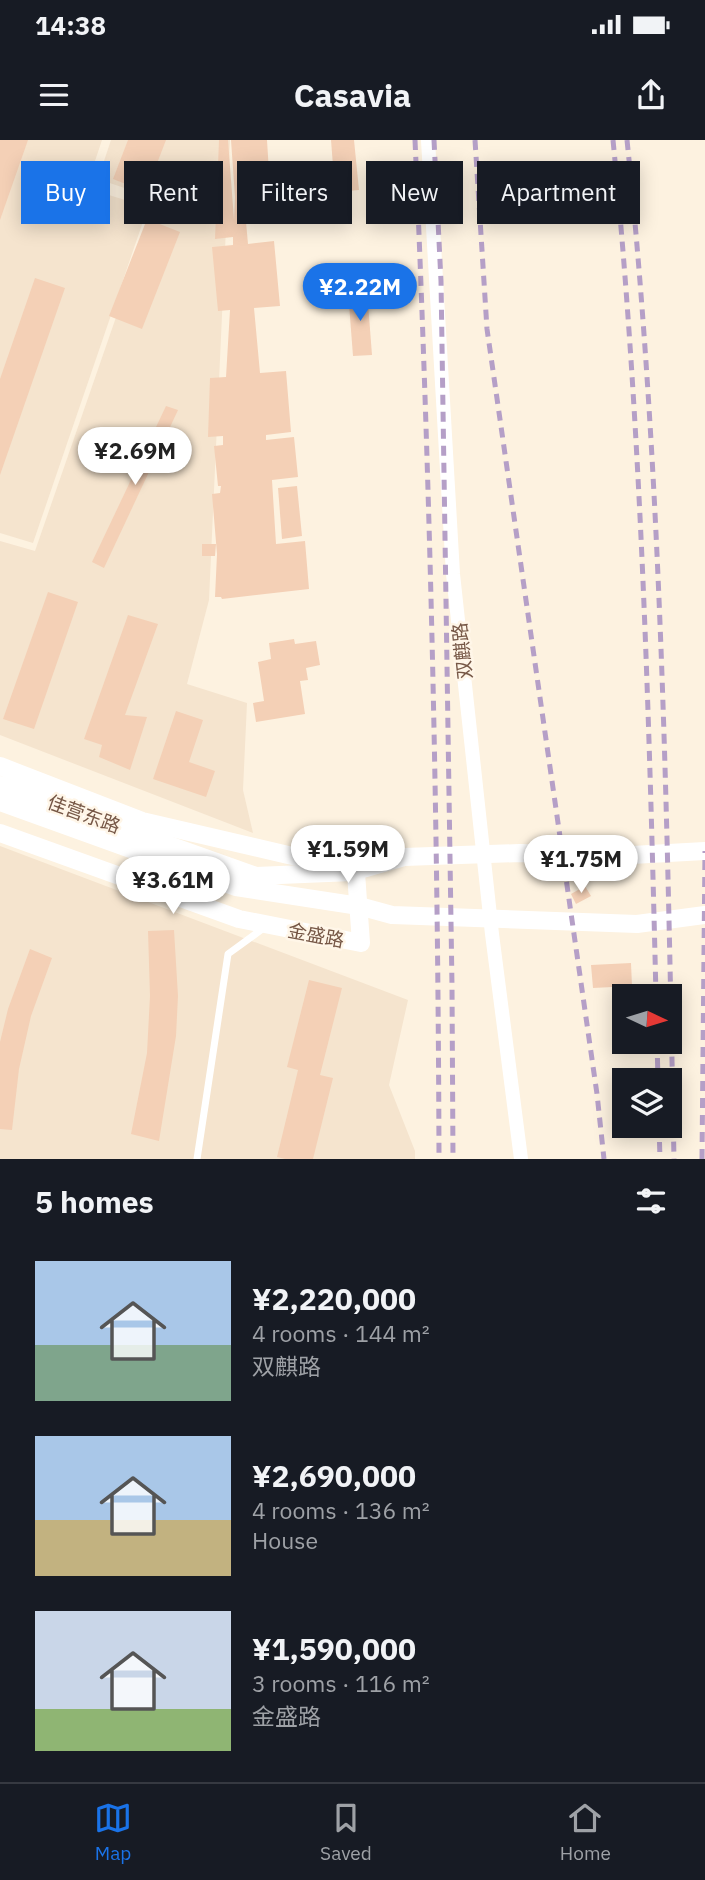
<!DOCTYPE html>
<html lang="en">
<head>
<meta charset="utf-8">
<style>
	:root { --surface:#171b24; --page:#242831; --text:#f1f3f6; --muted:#9ea1a6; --line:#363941; --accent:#1a73e8 }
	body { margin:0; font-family:"IBM Plex Sans","Noto Sans SC",sans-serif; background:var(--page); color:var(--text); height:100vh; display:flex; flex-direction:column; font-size:26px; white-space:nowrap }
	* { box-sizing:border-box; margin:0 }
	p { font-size:23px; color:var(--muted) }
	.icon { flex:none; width:38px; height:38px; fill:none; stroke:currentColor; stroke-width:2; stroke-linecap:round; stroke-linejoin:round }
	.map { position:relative; height:1019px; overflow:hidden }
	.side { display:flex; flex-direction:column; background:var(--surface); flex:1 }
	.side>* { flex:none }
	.banner { position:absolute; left:21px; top:21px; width:663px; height:63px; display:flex; gap:14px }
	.needle { width:46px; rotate:94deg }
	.buttons { position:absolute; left:612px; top:844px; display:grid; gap:14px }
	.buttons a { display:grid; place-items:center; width:70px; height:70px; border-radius:0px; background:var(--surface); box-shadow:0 4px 18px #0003; font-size:35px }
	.price { position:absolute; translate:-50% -60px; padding:0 16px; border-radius:24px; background:#fff; color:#222; font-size:23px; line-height:46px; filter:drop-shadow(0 2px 4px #0008) }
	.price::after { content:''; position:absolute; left:50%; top:42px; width:21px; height:16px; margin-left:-10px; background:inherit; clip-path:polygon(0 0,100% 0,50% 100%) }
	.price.selected { background:var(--accent); color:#fff }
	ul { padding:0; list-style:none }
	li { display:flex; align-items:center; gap:21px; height:175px; padding:0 35px }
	li span { display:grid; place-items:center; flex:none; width:196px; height:140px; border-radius:0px; color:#555 }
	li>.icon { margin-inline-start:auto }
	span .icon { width:84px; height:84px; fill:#fffc; stroke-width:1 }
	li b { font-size:30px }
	h2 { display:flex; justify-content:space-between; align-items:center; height:84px; padding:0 35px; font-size:30px }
	.tag { padding:0 24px; border-radius:0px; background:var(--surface); box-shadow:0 4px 18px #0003; font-size:24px; line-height:63px }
	.tag.selected { background:var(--accent); color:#fff }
	.status { display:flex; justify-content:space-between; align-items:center; height:49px; padding:0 35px; background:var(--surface); direction:ltr }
	.status svg { height:19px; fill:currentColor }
	header { display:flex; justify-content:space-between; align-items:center; height:91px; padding:0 35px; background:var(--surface); font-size:32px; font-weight:700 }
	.menu { display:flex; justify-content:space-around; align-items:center; height:98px; border-top:2px solid var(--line); background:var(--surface); font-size:19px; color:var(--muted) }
	.menu a { display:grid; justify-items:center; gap:4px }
	.menu .selected { color:var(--accent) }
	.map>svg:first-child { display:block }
	.residential { fill:#f5e4ce }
	.building { fill:#f4d0b6 }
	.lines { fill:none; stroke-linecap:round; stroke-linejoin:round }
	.service { stroke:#fff; stroke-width:7 }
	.minor { stroke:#fff; stroke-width:14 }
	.tertiary { stroke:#fff; stroke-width:18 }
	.rail { stroke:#b59fc7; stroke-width:5; stroke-dasharray:10 7; stroke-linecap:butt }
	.labels { text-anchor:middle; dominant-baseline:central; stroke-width:5; stroke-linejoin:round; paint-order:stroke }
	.street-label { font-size:19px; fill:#765746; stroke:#fff6e8 }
</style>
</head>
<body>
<div class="status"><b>14:38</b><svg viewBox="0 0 49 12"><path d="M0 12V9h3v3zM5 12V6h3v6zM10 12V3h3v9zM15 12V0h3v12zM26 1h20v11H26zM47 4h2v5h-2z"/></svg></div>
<header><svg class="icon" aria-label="menu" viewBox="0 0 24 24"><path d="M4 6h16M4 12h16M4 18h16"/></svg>Casavia<svg class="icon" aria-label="share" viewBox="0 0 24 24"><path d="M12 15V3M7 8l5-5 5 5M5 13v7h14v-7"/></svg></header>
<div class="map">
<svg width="705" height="1019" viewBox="0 0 705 1019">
	<rect width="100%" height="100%" fill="#fdf2e0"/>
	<g class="residential">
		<polygon points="0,0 102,0 86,48 148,67 33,403 0,393"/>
		<polygon points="111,0 230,0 209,460 187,544 247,563 243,650 253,693 0,595 0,401 35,411 157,59 98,39"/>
		<polygon points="0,706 408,860 389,945 415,1011 415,1019 0,1019"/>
	</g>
	<g class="building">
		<polygon points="0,0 28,0 0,80"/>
		<polygon points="128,0 166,0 146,52 113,39"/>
		<polygon points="219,0 228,0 234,80 235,57 231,0 267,0 272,80 246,82 248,104 274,101 280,166 254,168 260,233 286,231 291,292 266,295 266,300 294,297 298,337 272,340 276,404 305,401 309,449 222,459 221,457 215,457 217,414 212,354 220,353 221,346 218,346 214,306 223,305 223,296 208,297 210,238 226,237 230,170 218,171 212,107 233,105 233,97 215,99"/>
		<polygon points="331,0 354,0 359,50 335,52"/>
		<polygon points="147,79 180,92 142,189 109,176"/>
		<polygon points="35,138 65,148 0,335 0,239"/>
		<polygon points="367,150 372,215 353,216 348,151"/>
		<polygon points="166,266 178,270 104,428 92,422"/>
		<polygon points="297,346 302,396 282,399 278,348"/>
		<polygon points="202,404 216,404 215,416 202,416"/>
		<polygon points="48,452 78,462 34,589 3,579"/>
		<polygon points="128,475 158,484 125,575 147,577 130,630 99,617 102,605 84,599"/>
		<polygon points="294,499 295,504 316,501 320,525 306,528 308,540 300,541 305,574 256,582 253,563 264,561 258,522 271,519 269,503"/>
		<polygon points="176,571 203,580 189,622 215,631 206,657 153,639"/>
		<polygon points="585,746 591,756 576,764 571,754"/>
		<polygon points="174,790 178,856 176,896 159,1001 131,994 147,913 150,856 148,791"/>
		<polygon points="30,809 52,818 31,876 19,929 12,990 0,989 0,902 8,869"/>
		<polygon points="631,823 632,846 593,848 591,825"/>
		<polygon points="309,840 342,848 320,935 333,938 313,1019 285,1019 277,1017 298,930 287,927"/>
	</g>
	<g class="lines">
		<polyline class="service" points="197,1019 228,814 261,790 258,786"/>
		<polyline class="minor" points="428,0 453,434 492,794 521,1019"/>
		<g class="tertiary">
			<polyline points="0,626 142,681 318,722 355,719 361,803 239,779 0,693"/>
			<polyline points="0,645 256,736 352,732 404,717 520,713 614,716 705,711"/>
			<polyline points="0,662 236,747 359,766 392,775 637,784 705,775"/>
		</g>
		<g class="rail">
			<path d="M415 0C430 339 438 679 439 1019"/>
			<polyline points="434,0 441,141 452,846 453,1019"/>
			<polyline points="475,0 487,189 597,954 604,1019"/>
			<path d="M613 0C641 284 649 570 656 856"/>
			<path d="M627 0C662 338 667 679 674 1019"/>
			<polyline points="657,901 658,940"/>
			<polyline points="659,985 660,1019"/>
			<polyline points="702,1019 705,711"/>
		</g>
	</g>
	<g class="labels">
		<g class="street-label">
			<text transform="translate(462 511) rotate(-96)">双麒路</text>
			<text transform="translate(84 674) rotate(20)">佳营东路</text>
			<text transform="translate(316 795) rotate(11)">金盛路</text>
		</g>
	</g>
</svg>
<div class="buttons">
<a><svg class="needle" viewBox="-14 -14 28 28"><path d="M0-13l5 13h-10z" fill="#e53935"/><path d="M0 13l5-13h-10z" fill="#9ea1a6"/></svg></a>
<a><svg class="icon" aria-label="layers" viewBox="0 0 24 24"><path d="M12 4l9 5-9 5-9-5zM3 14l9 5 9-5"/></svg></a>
</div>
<b class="price selected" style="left:360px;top:183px">¥2.22M</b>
<b class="price" style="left:135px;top:347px">¥2.69M</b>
<b class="price" style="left:348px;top:745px">¥1.59M</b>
<b class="price" style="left:581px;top:755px">¥1.75M</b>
<b class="price" style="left:173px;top:776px">¥3.61M</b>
<div class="banner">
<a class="tag selected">Buy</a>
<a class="tag">Rent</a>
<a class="tag">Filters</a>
<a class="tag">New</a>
<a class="tag">Apartment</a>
</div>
</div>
<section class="side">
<h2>5 homes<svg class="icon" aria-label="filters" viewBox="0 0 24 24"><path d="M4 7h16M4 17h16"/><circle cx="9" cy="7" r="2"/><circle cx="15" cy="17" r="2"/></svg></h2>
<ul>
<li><span style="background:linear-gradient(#a9c7e8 60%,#7fa58c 0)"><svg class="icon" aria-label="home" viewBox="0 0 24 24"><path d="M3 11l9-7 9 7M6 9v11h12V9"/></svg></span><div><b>¥2,220,000</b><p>4 rooms · 144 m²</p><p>双麒路</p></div></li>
<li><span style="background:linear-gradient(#a9c7e8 60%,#c2b280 0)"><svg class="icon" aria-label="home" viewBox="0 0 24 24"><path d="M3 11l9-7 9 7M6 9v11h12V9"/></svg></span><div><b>¥2,690,000</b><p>4 rooms · 136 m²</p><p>House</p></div></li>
<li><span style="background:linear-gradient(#c9d6e8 70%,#8fb573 0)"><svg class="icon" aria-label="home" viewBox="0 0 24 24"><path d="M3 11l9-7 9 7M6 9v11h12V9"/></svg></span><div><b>¥1,590,000</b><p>3 rooms · 116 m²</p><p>金盛路</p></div></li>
</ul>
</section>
<nav class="menu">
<a class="selected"><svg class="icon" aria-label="map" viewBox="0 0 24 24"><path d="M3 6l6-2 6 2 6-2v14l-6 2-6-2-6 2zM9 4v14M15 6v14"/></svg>Map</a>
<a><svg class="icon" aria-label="saved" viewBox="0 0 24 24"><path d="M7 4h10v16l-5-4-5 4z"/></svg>Saved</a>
<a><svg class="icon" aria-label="home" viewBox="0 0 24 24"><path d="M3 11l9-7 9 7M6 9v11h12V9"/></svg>Home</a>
</nav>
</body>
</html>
